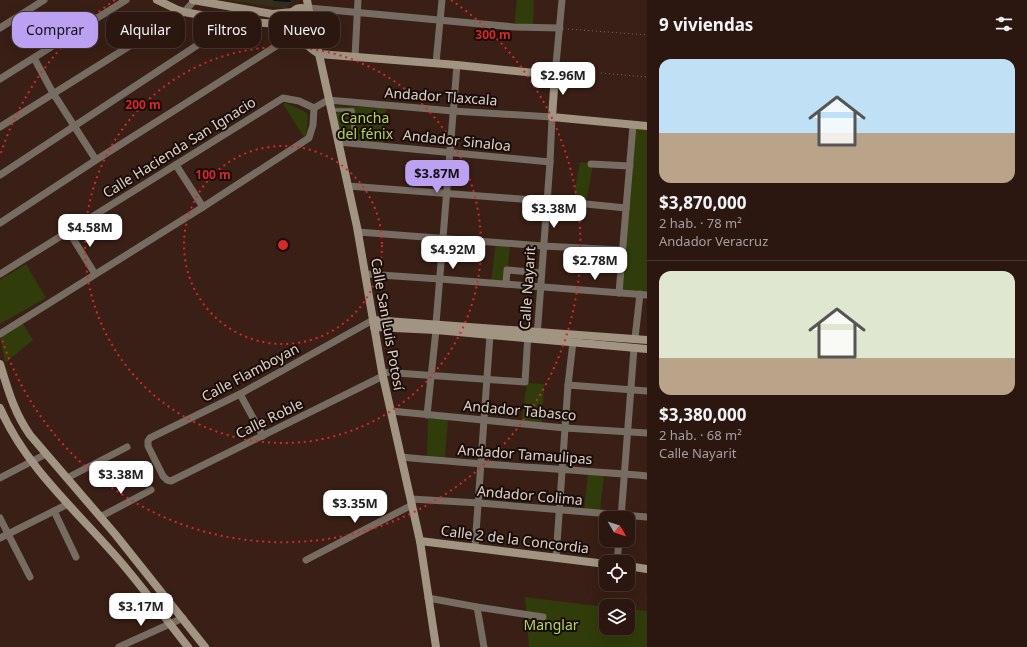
<!DOCTYPE html>
<html lang="es">
<head>
<meta charset="utf-8">
<style>
	:root { --surface:#2b1710; --page:#37241e; --text:#f1f3f6; --muted:#a69f9f; --line:#473630; --accent:#bca0f2 }
	body { margin:0; font-family:"Noto Sans",sans-serif; background:var(--page); color:var(--text); height:100vh; display:flex; flex-direction:column; font-size:15px; white-space:nowrap }
	* { box-sizing:border-box; margin:0 }
	p { font-size:13px; color:var(--muted) }
	.icon { flex:none; width:22px; height:22px; fill:none; stroke:currentColor; stroke-width:2; stroke-linecap:round; stroke-linejoin:round }
	.map { position:relative; flex:1; overflow:hidden }
	.details { display:flex; flex-direction:column; background:var(--surface); width:380px }
	.details>* { flex:none }
	.top-card { position:absolute; left:12px; top:12px; width:380px; height:36px; display:flex; gap:8px }
	.needle { width:26px; rotate:129deg }
	.buttons { position:absolute; left:599px; top:511px; display:grid; gap:8px }
	.buttons a { display:grid; place-items:center; width:36px; height:36px; border-radius:8px; background:var(--surface); box-shadow:0 4px 16px #0002,0 0 0 1px var(--line); font-size:20px }
	.price { position:absolute; translate:-50% -34px; padding:0 9px; border-radius:8px; background:#fff; color:#222; font-size:13px; line-height:26px; filter:drop-shadow(0 1px 2px #0008) }
	.price::after { content:''; position:absolute; left:50%; top:24px; width:12px; height:9px; margin-left:-6px; background:inherit; clip-path:polygon(0 0,100% 0,50% 100%) }
	.price.current { background:var(--accent); color:#111 }
	ul { padding:0; list-style:none }
	li { display:grid; align-content:center; gap:8px; height:212px; padding:0 12px }
	li+li { border-top:1px solid var(--line) }
	li span { display:grid; place-items:center; height:124px; border-radius:12px; color:#555 }
	li>.icon { margin-inline-start:auto }
	span .icon { width:72px; height:72px; fill:#fffc; stroke-width:1 }
	li b { font-size:17px }
	h2 { display:flex; justify-content:space-between; align-items:center; height:48px; padding:0 12px; font-size:17px }
	.chip { padding:0 14px; border-radius:12px; background:var(--surface); box-shadow:0 4px 16px #0002,0 0 0 1px var(--line); font-size:14px; line-height:36px }
	.chip.current { background:var(--accent); color:#111 }
	main { display:flex; flex:1; min-height:0 }
	.map>svg:first-child { display:block }
	.education { fill:#362d1d }
	.green { fill:#303c0a }
	.lines { fill:none; stroke-linecap:round; stroke-linejoin:round }
	.stream { stroke:#041217; stroke-width:2 }
	.path { stroke:#826c63; stroke-width:1; stroke-dasharray:1 3; stroke-linecap:butt }
	.lane { stroke:#766c62; stroke-width:3.5 }
	.street { stroke:#766c62; stroke-width:7 }
	.secondary { stroke:#a29483; stroke-width:8 }
	.ring { fill:none; stroke:#d62828; stroke-width:2; stroke-dasharray:2 4 }
	.labels { text-anchor:middle; dominant-baseline:central; stroke-width:4; stroke-linejoin:round; paint-order:stroke }
	.street-label { font-size:14px; fill:#e0cfc8; stroke:#180d08 }
	.park-label { font-size:14px; fill:#b4d561; stroke:#180d08 }
	.centre { fill:#d62828; stroke:#180d08; stroke-width:2 }
	.ring-label { font-size:12px; text-anchor:middle; font-weight:bold; fill:#d62828; stroke:#180d08; stroke-width:4; stroke-linejoin:round; paint-order:stroke }
</style>
</head>
<body>
<main>
<div class="map">
<svg width="647" height="647" viewBox="0 0 647 647">
	<rect width="100%" height="100%" fill="#391f15"/>
	<polygon class="education" points="226,0 293,0 286,9"/>
	<g class="green">
		<polygon points="517,0 534,0 533,27 514,27"/>
		<polygon points="285,103 302,110 307,113 308,117 306,136 304,137 283,104"/>
		<polygon points="335,106 386,108 383,144 340,140"/>
		<polygon points="647,126 647,295 619,293 633,130"/>
		<polygon points="580,162 593,164 586,204 572,206"/>
		<polygon points="496,242 510,243 507,283 491,282"/>
		<polygon points="26,264 46,298 0,324 0,280"/>
		<polygon points="22,322 33,340 5,363 0,336"/>
		<polygon points="527,383 544,384 542,424 521,422"/>
		<polygon points="428,418 448,420 445,457 427,457"/>
		<polygon points="588,473 604,475 600,512 584,511"/>
		<polygon points="525,597 606,607 606,628 628,628 628,609 647,611 647,647 529,647"/>
	</g>
	<g class="lines">
		<polyline class="stream" points="274,0 290,1"/>
		<g class="path">
			<polyline points="568,29 647,35"/>
			<polyline points="601,73 647,77"/>
		</g>
		<polyline class="lane" points="332,110 353,110 353,132 338,134"/>
		<g class="street">
			<polyline points="309,8 514,27 560,28"/>
			<polyline points="0,28 44,0"/>
			<polyline points="355,57 358,0"/>
			<polyline points="34,58 53,93 96,160"/>
			<polyline points="436,63 442,0"/>
			<polyline points="555,75 562,0"/>
			<polyline points="0,79 126,0"/>
			<polyline points="314,108 328,100 453,111 552,117 550,162 537,337"/>
			<polyline points="0,127 184,12 194,1"/>
			<polyline points="338,142 550,162"/>
			<polyline points="591,164 630,166"/>
			<polyline points="176,165 203,207"/>
			<polyline points="0,175 234,21"/>
			<polyline points="348,186 547,201"/>
			<polyline points="586,204 626,208"/>
			<polyline points="0,223 96,160 292,36 298,28"/>
			<polyline points="69,232 95,274"/>
			<polyline points="358,232 543,246 622,250"/>
			<polyline points="0,274 283,98 299,101 314,108"/>
			<polyline points="365,274 440,279 647,295"/>
			<polyline points="506,284 507,270 541,273"/>
			<polyline points="619,293 633,125"/>
			<polyline points="373,320 240,394 150,438 148,441 148,446 163,476 167,480 171,481 383,376"/>
			<polyline points="436,324 457,65"/>
			<polyline points="0,334 203,207 309,138 313,125 314,108"/>
			<polyline points="635,338 640,294"/>
			<polyline points="382,372 525,382 528,334"/>
			<polyline points="568,385 647,391"/>
			<polyline points="240,394 263,436"/>
			<polyline points="391,411 565,428 647,433"/>
			<polyline points="427,415 436,330"/>
			<path d="M401 457C483 465 565 469 647 476"/>
			<polyline points="0,478 46,454"/>
			<polyline points="67,478 127,447"/>
			<polyline points="411,499 479,503 647,517"/>
			<polyline points="54,511 76,557"/>
			<polyline points="100,517 151,490"/>
			<polyline points="0,518 30,577"/>
			<polyline points="621,518 634,348"/>
			<polyline points="0,538 68,504"/>
			<polyline points="475,547 490,335"/>
			<polyline points="556,558 568,385 573,342"/>
			<polyline points="306,560 412,505"/>
			<polyline points="617,562 619,540"/>
			<polyline points="428,598 477,607 543,617"/>
			<polyline points="477,607 484,647"/>
			<polyline points="119,647 183,618"/>
		</g>
		<g class="secondary">
			<polyline points="157,0 178,10 184,12 234,21 293,25"/>
			<polyline points="193,0 272,14 293,12"/>
			<polyline points="307,0 309,12"/>
			<circle cx="301" cy="18" r="10"/>
			<polyline points="310,22 319,54 357,227 382,372 420,541 436,647"/>
			<path d="M301 29C303 42 308 47 319 54L457 65 555 75 552 117 647 126"/>
			<polyline points="373,320 647,340"/>
			<polyline points="374,327 436,330 647,349"/>
			<path d="M0 364C8 390 14 412 30 435L115 534 205 647"/>
			<path d="M0 408C26 468 78 512 120 561 144 589 165 618 188 647"/>
			<polyline points="420,541 606,564"/>
			<polyline points="628,566 647,569"/>
		</g>
	</g>
	<g class="ring">
		<circle cx="283" cy="245" r="99"/>
		<circle cx="283" cy="245" r="198"/>
		<path d="M1 153A297 297 0 0 1 115 0M451 0A297 297 0 1 1 1 337"/>
	</g>
	<g class="labels">
		<g class="street-label">
			<text transform="translate(441 96) rotate(4)">Andador Tlaxcala</text>
			<text transform="translate(457 140) rotate(6)">Andador Sinaloa</text>
			<text transform="translate(179 147) rotate(-32)">Calle Hacienda San Ignacio</text>
			<text transform="translate(527 288) rotate(-86)">Calle Nayarit</text>
			<text transform="translate(388 324) rotate(80)">Calle San Luis Potosí</text>
			<text transform="translate(250 372) rotate(-28)">Calle Flamboyan</text>
			<text transform="translate(520 410) rotate(5)">Andador Tabasco</text>
			<text transform="translate(269 418) rotate(-26)">Calle Roble</text>
			<text transform="translate(525 454) rotate(4)">Andador Tamaulipas</text>
			<text transform="translate(530 495) rotate(5)">Andador Colima</text>
			<text transform="translate(515 539) rotate(7)">Calle 2 de la Concordia</text>
		</g>
		<g class="park-label">
			<text x="365" y="117">Cancha<tspan x="365" dy="16">del fénix</tspan></text>
			<text x="551" y="624">Manglar</text>
		</g>
	</g>
	<circle cx="283" cy="245" r="6" class="centre"/>
	<g class="ring-label">
		<text x="493" y="39">300 m</text>
		<text x="143" y="109">200 m</text>
		<text x="213" y="179">100 m</text>
	</g>
</svg>
<div class="buttons">
<a><svg class="needle" viewBox="-14 -14 28 28"><path d="M0-13l5 13h-10z" fill="#e53935"/><path d="M0 13l5-13h-10z" fill="#a69f9f"/></svg></a>
<a><svg class="icon" aria-label="locate" viewBox="0 0 24 24"><circle cx="12" cy="12" r="6"/><path d="M12 2v4M12 18v4M2 12h4M18 12h4"/></svg></a>
<a><svg class="icon" aria-label="layers" viewBox="0 0 24 24"><path d="M12 4l9 5-9 5-9-5zM3 14l9 5 9-5"/></svg></a>
</div>
<b class="price" style="left:563px;top:96px">$2.96M</b>
<b class="price current" style="left:437px;top:194px">$3.87M</b>
<b class="price" style="left:554px;top:229px">$3.38M</b>
<b class="price" style="left:90px;top:248px">$4.58M</b>
<b class="price" style="left:453px;top:270px">$4.92M</b>
<b class="price" style="left:595px;top:281px">$2.78M</b>
<b class="price" style="left:121px;top:495px">$3.38M</b>
<b class="price" style="left:355px;top:524px">$3.35M</b>
<b class="price" style="left:141px;top:627px">$3.17M</b>
<div class="top-card">
<a class="chip current">Comprar</a>
<a class="chip">Alquilar</a>
<a class="chip">Filtros</a>
<a class="chip">Nuevo</a>
</div>
</div>
<section class="details">
<h2>9 viviendas<svg class="icon" aria-label="filters" viewBox="0 0 24 24"><path d="M4 7h16M4 17h16"/><circle cx="9" cy="7" r="2"/><circle cx="15" cy="17" r="2"/></svg></h2>
<ul>
<li><span style="background:linear-gradient(#bfe0f5 60%,#b9a48a 0)"><svg class="icon" aria-label="home" viewBox="0 0 24 24"><path d="M3 11l9-7 9 7M6 9v11h12V9"/></svg></span><div><b>$3,870,000</b><p>2 hab. · 78 m²</p><p>Andador Veracruz</p></div></li>
<li><span style="background:linear-gradient(#dfe7d0 70%,#b9a48a 0)"><svg class="icon" aria-label="home" viewBox="0 0 24 24"><path d="M3 11l9-7 9 7M6 9v11h12V9"/></svg></span><div><b>$3,380,000</b><p>2 hab. · 68 m²</p><p>Calle Nayarit</p></div></li>
</ul>
</section>
</main>
</body>
</html>
